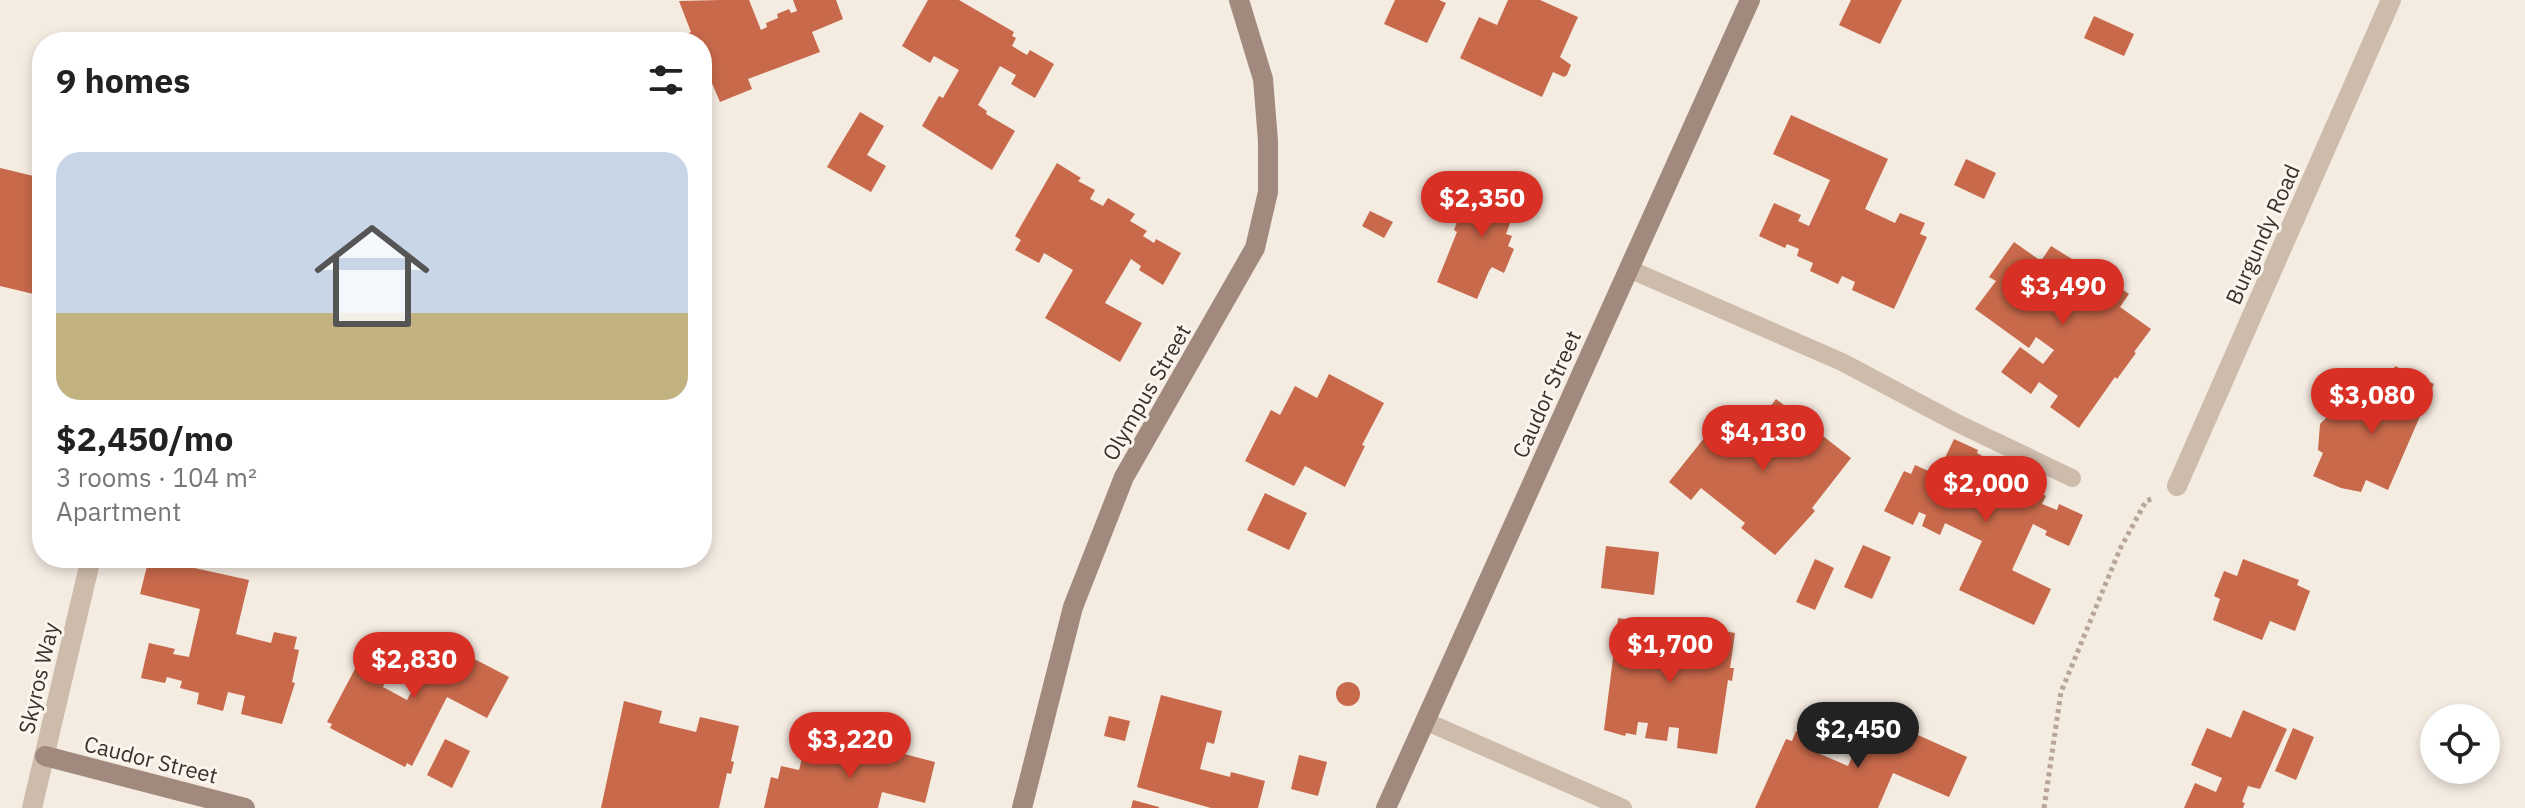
<!DOCTYPE html>
<html lang="en">
<head>
<meta charset="utf-8">
<style>
	:root { --surface:#fff; --page:#f6f6f6; --text:#222; --muted:#767676; --line:#e0e0e0; --accent:#d93025 }
	body { margin:0; font-family:"IBM Plex Sans",sans-serif; background:var(--page); color:var(--text); height:100vh; display:flex; flex-direction:column; font-size:30px; white-space:nowrap }
	* { box-sizing:border-box; margin:0 }
	p { font-size:26px; color:var(--muted) }
	.icon { flex:none; width:44px; height:44px; fill:none; stroke:currentColor; stroke-width:2; stroke-linecap:round; stroke-linejoin:round }
	.map { position:relative; flex:1; overflow:hidden }
	.sheet { position:absolute; left:32px; top:32px; width:680px; height:536px; display:flex; flex-direction:column; background:var(--surface); border-radius:32px; box-shadow:0 4px 12px #0003 }
	.sheet>* { flex:none }
	.tools { position:absolute; left:2420px; top:704px; display:grid; gap:16px }
	.tools a { display:grid; place-items:center; width:80px; height:80px; border-radius:50%; background:var(--surface); box-shadow:0 4px 12px #0003; font-size:40px }
	.price { position:absolute; translate:-50% -68px; padding:0 18px; border-radius:28px; background:var(--accent); color:#fff; font-size:26px; line-height:52px; filter:drop-shadow(0 2px 4px #0008) }
	.price::after { content:''; position:absolute; left:50%; top:48px; width:24px; height:18px; margin-left:-12px; background:inherit; clip-path:polygon(0 0,100% 0,50% 100%) }
	.price.selected { background:#222; color:#fff }
	ul { padding:0; list-style:none }
	li { display:grid; align-content:center; gap:16px; height:424px; padding:0 24px }
	li+li { border-top:2px solid var(--line) }
	li span { display:grid; place-items:center; height:248px; border-radius:24px; color:#555 }
	li>.icon { margin-inline-start:auto }
	span .icon { width:144px; height:144px; fill:#fffc; stroke-width:1 }
	li b { font-size:34px }
	h2 { display:flex; justify-content:space-between; align-items:center; height:96px; padding:0 24px; font-size:34px }
	.map>svg:first-child { display:block }
	.building { fill:#c8694b }
	.lines { fill:none; stroke-linecap:round; stroke-linejoin:round }
	.path { stroke:#b9a596; stroke-width:5; stroke-dasharray:4 4; stroke-linecap:butt }
	.lane { stroke:#cdbbac; stroke-width:18 }
	.street { stroke:#cdbbac; stroke-width:20 }
	.secondary { stroke:#a18a7d; stroke-width:20 }
	.labels { text-anchor:middle; dominant-baseline:central; stroke-width:6; stroke-linejoin:round; paint-order:stroke }
	.street-label { font-size:22px; fill:#3b302b; stroke:#fbf5ee }
</style>
</head>
<body>
<div class="map">
<svg width="2525" height="808" viewBox="0 0 2525 808">
	<rect width="100%" height="100%" fill="#f4ebe1"/>
	<g class="building">
		<polygon points="721,0 749,0 761,30 767,27 766,23 778,18 777,14 789,9 791,13 797,11 793,0 836,0 843,19 812,32 820,52 748,79 752,89 720,102 711,81 707,83 702,73 705,69 702,60 702,42 690,42 687,34 691,32 679,1"/>
		<polygon points="928,0 959,0 1014,32 1012,36 1016,38 1012,46 1027,55 1030,50 1054,64 1035,98 1011,84 1016,75 1000,66 978,105 987,111 986,114 1015,131 992,170 922,126 939,96 943,98 959,70 934,56 930,63 902,46"/>
		<polygon points="1395,0 1439,0 1446,3 1427,43 1384,24"/>
		<polygon points="1508,0 1540,0 1578,17 1560,57 1571,65 1567,75 1564,77 1553,72 1542,97 1460,58 1479,17 1497,25"/>
		<polygon points="1851,0 1902,0 1880,44 1839,25"/>
		<polygon points="2094,16 2134,34 2124,56 2084,38"/>
		<polygon points="860,112 884,126 867,155 886,166 871,192 827,167"/>
		<polygon points="1791,115 1888,159 1865,209 1895,223 1900,213 1925,223 1920,234 1927,237 1894,309 1852,290 1855,282 1842,276 1838,284 1810,271 1813,263 1797,256 1799,249 1787,244 1785,248 1759,236 1774,203 1801,215 1798,221 1809,226 1830,180 1773,154"/>
		<polygon points="1966,159 1996,173 1984,199 1954,185"/>
		<polygon points="1057,163 1081,178 1078,181 1095,190 1090,199 1103,206 1108,198 1135,214 1130,221 1147,231 1143,236 1154,243 1156,239 1181,253 1163,285 1139,270 1141,266 1131,259 1105,303 1142,323 1120,362 1045,318 1073,270 1044,253 1039,263 1015,250 1021,240 1015,236"/>
		<polygon points="0,168 42,178 42,244 36,242 34,252 42,254 42,296 0,286"/>
		<polygon points="1496,175 1524,186 1506,234 1512,236 1508,246 1514,249 1504,273 1492,267 1489,271 1477,299 1437,282 1457,232 1454,230 1460,214 1465,214 1472,197 1485,202"/>
		<polygon points="1370,211 1393,222 1384,238 1362,226"/>
		<polygon points="2014,242 2041,261 2051,246 2096,274 2097,272 2129,294 2120,307 2151,329 2134,352 2136,353 2117,379 2115,377 2079,428 2050,407 2058,396 2039,382 2031,394 2001,372 2020,347 2043,364 2054,350 2036,337 2029,348 1975,309 1996,281 1989,277"/>
		<polygon points="2395,366 2434,384 2388,490 2366,480 2361,492 2341,488 2313,476 2323,453 2318,450 2320,424 2336,408 2367,422 2373,409 2376,410"/>
		<polygon points="1329,374 1384,403 1362,445 1365,446 1345,487 1305,466 1294,486 1245,461 1271,410 1280,415 1295,386 1317,398"/>
		<polygon points="1776,399 1807,423 1797,435 1814,448 1823,436 1851,458 1812,508 1815,511 1775,555 1741,528 1745,523 1701,488 1691,500 1669,482 1729,407 1761,432 1753,443 1769,455 1779,442 1757,424"/>
		<polygon points="1954,439 1978,450 1977,453 1991,461 1983,477 1999,485 2007,468 2033,479 2029,487 2046,496 2042,504 2057,510 2059,504 2083,515 2069,546 2045,535 2047,531 2033,524 2012,570 2051,589 2034,625 1959,590 1982,541 1945,523 1940,535 1922,526 1926,515 1919,512 1913,525 1884,511 1904,471 1911,474 1915,465 1933,473 1940,458 1944,460"/>
		<polygon points="1265,493 1307,513 1289,550 1247,530"/>
		<polygon points="1863,545 1891,557 1872,599 1844,587"/>
		<polygon points="1606,546 1659,552 1654,595 1601,588"/>
		<polygon points="149,558 249,580 236,634 271,643 274,632 297,637 294,649 299,650 292,682 295,683 282,724 241,714 245,696 228,692 223,711 197,704 199,693 180,688 182,681 167,677 165,683 141,678 149,643 175,649 173,654 189,657 200,609 140,594"/>
		<polygon points="1815,559 1834,568 1815,610 1796,602"/>
		<polygon points="2243,559 2299,580 2297,585 2310,591 2295,631 2270,621 2262,640 2213,620 2220,599 2214,596 2224,571 2237,576"/>
		<polygon points="1618,618 1657,624 1655,637 1693,642 1696,626 1735,633 1730,668 1734,668 1732,681 1728,680 1717,754 1677,748 1679,728 1669,727 1667,741 1645,738 1648,723 1638,722 1636,735 1626,733 1625,736 1604,730"/>
		<polygon points="416,634 431,642 434,638 509,677 487,718 447,697 412,766 407,763 405,767 330,728 332,724 327,722 357,665 386,680 383,687 407,700 422,672 418,670 419,667 403,659"/>
		<circle cx="1348" cy="694" r="12"/>
		<polygon points="1161,695 1222,711 1214,744 1207,742 1200,769 1230,777 1231,772 1265,781 1258,808 1211,808 1137,787"/>
		<polygon points="624,701 662,711 659,723 696,732 700,717 739,726 731,761 734,762 731,774 727,773 719,808 601,808"/>
		<polygon points="2243,710 2287,729 2260,789 2248,786 2242,802 2245,803 2243,808 2184,808 2195,783 2216,792 2222,778 2191,765 2207,728 2231,738"/>
		<polygon points="1871,714 1967,757 1949,797 1893,773 1878,808 1755,808 1786,739 1792,741 1796,731 1823,742 1818,753 1848,766"/>
		<polygon points="1109,716 1130,721 1125,741 1104,736"/>
		<polygon points="2293,728 2314,737 2296,780 2275,771"/>
		<polygon points="445,739 470,751 452,788 427,775"/>
		<polygon points="850,740 935,762 925,803 882,792 878,808 764,808 771,777 778,779 781,766 799,770 804,750 845,760"/>
		<polygon points="1299,755 1327,762 1318,796 1291,789"/>
		<polygon points="1133,800 1159,807 1159,808 1131,808"/>
	</g>
	<g class="lines">
		<polyline class="path" points="2044,808 2061,692 2120,549 2146,501 2154,498"/>
		<g class="lane">
			<polyline points="1629,269 1842,362 1955,422 2072,478"/>
			<polyline points="1425,721 1623,808"/>
		</g>
		<g class="street">
			<polyline points="2177,486 2391,0"/>
			<polyline points="32,808 91,558"/>
		</g>
		<g class="secondary">
			<polyline points="45,756 245,808"/>
			<polyline points="1022,808 1073,607 1124,477 1255,248 1268,192 1268,141 1263,79 1239,0"/>
			<polyline points="1386,808 1750,0"/>
		</g>
	</g>
	<g class="labels">
		<g class="street-label">
			<text transform="translate(2262 234) rotate(-66)">Burgundy Road</text>
			<text transform="translate(1146 392) rotate(-60)">Olympus Street</text>
			<text transform="translate(1546 394) rotate(-66)">Caudor Street</text>
			<text transform="translate(38 678) rotate(-77)">Skyros Way</text>
			<text transform="translate(151 759) rotate(14)">Caudor Street</text>
		</g>
	</g>
</svg>
<div class="tools">
<a><svg class="icon" aria-label="locate" viewBox="0 0 24 24"><circle cx="12" cy="12" r="6"/><path d="M12 2v4M12 18v4M2 12h4M18 12h4"/></svg></a>
</div>
<b class="price" style="left:1482px;top:239px">$2,350</b>
<b class="price" style="left:2063px;top:327px">$3,490</b>
<b class="price" style="left:2372px;top:436px">$3,080</b>
<b class="price" style="left:1763px;top:473px">$4,130</b>
<b class="price" style="left:1986px;top:524px">$2,000</b>
<b class="price" style="left:1670px;top:685px">$1,700</b>
<b class="price" style="left:414px;top:700px">$2,830</b>
<b class="price selected" style="left:1858px;top:770px">$2,450</b>
<b class="price" style="left:850px;top:780px">$3,220</b>
<section class="sheet">
<h2>9 homes<svg class="icon" aria-label="filters" viewBox="0 0 24 24"><path d="M4 7h16M4 17h16"/><circle cx="9" cy="7" r="2"/><circle cx="15" cy="17" r="2"/></svg></h2>
<ul>
<li><span style="background:linear-gradient(#c9d6e8 65%,#c2b280 0)"><svg class="icon" aria-label="home" viewBox="0 0 24 24"><path d="M3 11l9-7 9 7M6 9v11h12V9"/></svg></span><div><b>$2,450/mo</b><p>3 rooms · 104 m²</p><p>Apartment</p></div></li>
</ul>
</section>
</div>
</body>
</html>
